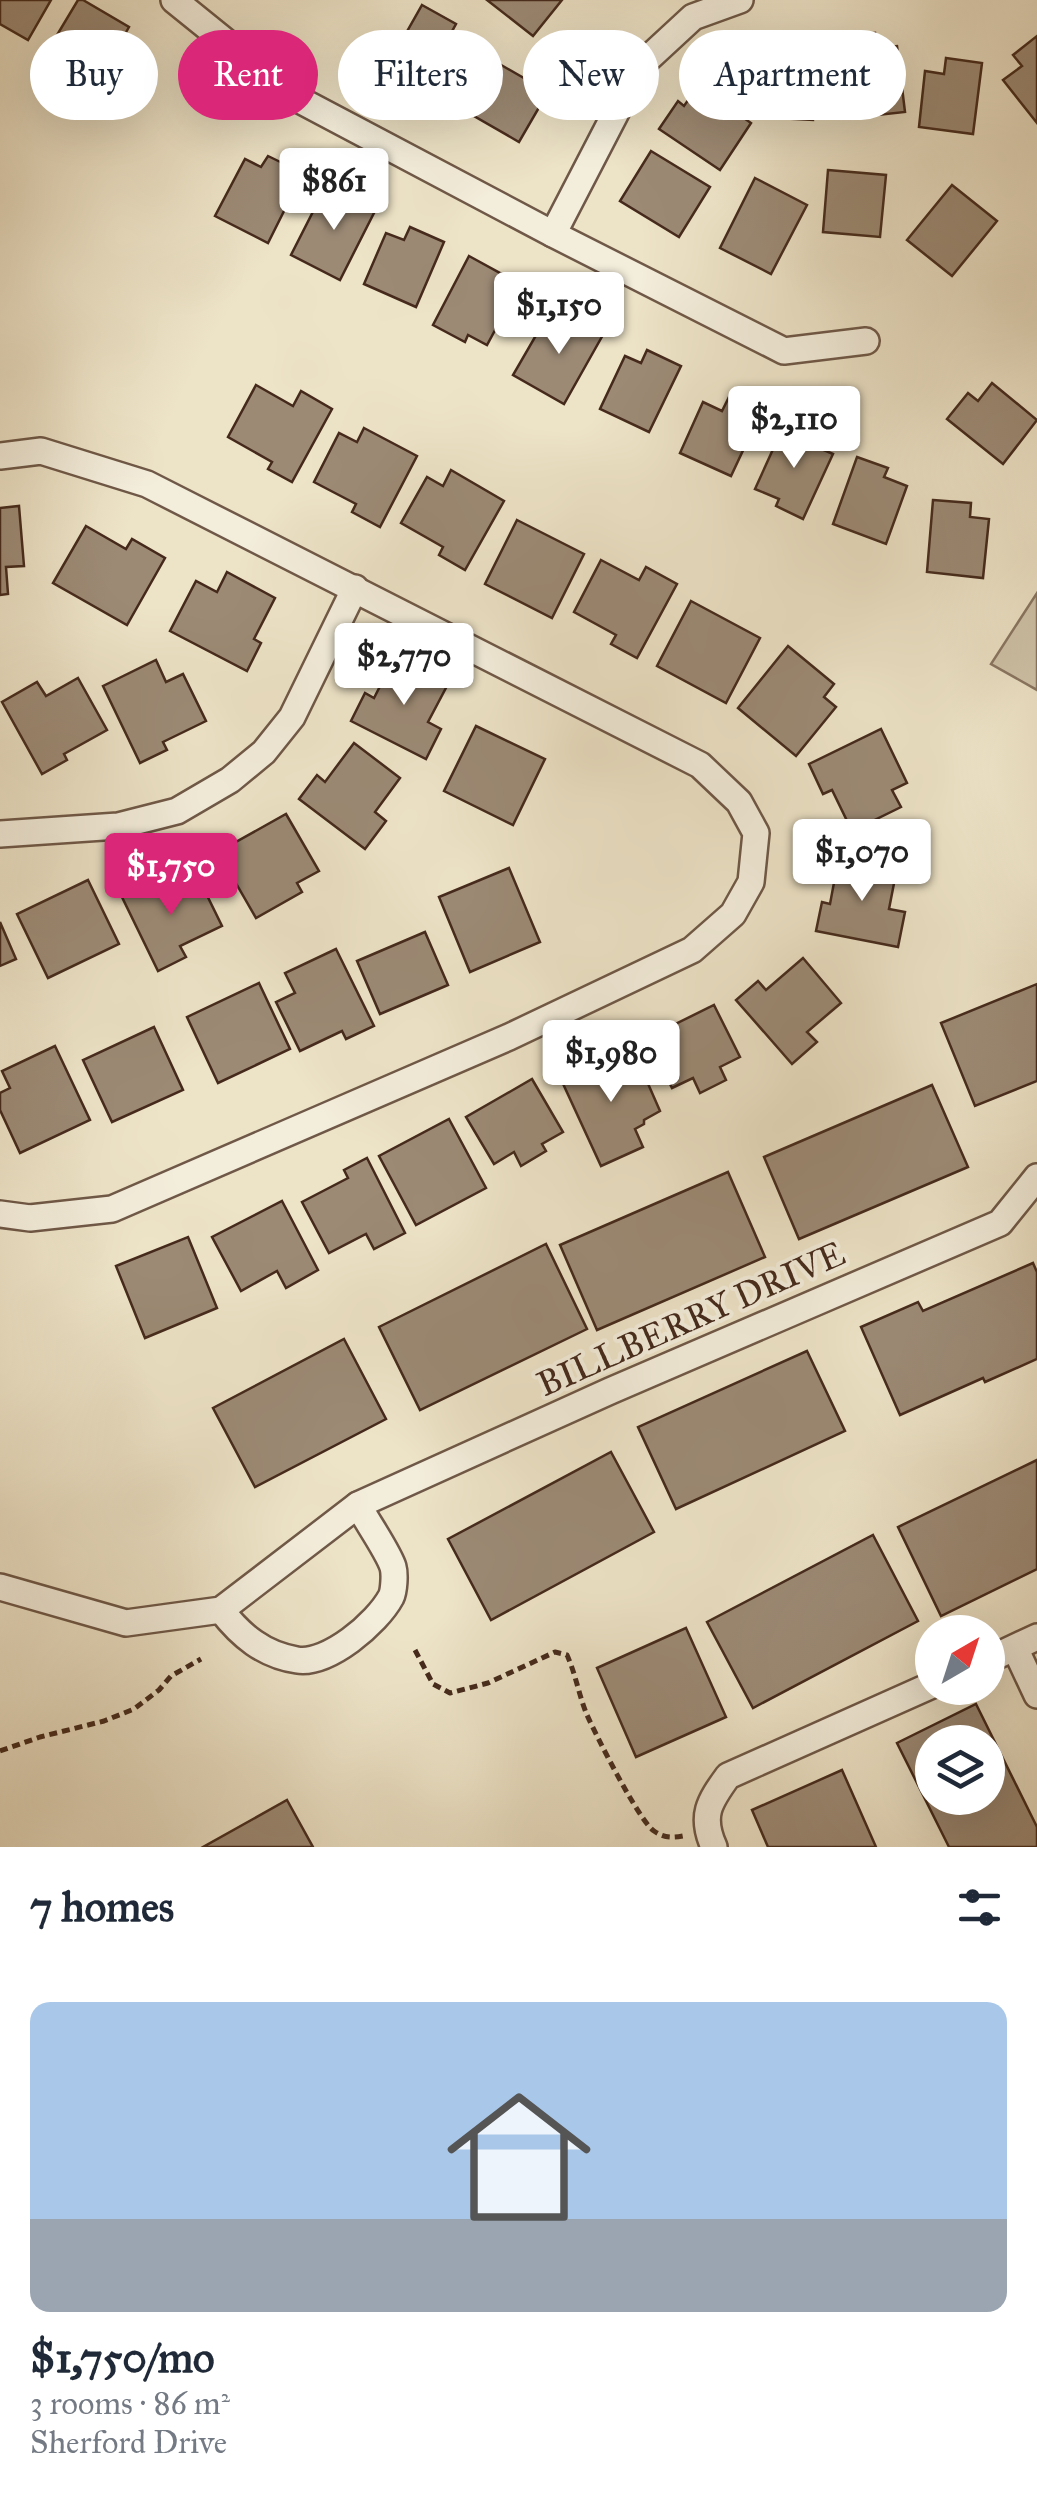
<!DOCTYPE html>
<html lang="en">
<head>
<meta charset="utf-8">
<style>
	:root { --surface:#fff; --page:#f6f6f7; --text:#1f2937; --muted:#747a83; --line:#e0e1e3; --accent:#db2777 }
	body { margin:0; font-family:"IM FELL Great Primer",serif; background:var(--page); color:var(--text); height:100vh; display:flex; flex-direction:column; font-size:38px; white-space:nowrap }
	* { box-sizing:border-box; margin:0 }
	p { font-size:32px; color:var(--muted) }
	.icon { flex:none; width:55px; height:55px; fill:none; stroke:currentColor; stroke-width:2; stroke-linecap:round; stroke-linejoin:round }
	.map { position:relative; height:1847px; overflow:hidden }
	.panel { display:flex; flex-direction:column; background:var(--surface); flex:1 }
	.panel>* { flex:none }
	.hud { position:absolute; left:30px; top:30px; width:978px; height:90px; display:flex; gap:20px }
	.needle { width:65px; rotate:39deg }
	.controls { position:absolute; left:915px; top:1615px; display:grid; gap:20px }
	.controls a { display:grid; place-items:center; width:90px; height:90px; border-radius:50%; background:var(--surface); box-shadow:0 10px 40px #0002; font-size:50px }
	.price { position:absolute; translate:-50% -85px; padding:0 22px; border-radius:10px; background:#fff; color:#222; font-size:32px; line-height:65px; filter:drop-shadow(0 2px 5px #0008) }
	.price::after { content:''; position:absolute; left:50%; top:60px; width:30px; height:22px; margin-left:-15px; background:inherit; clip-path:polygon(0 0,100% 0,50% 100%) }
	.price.active { background:var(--accent); color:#fff }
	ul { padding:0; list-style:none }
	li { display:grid; align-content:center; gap:20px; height:530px; padding:0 30px }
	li+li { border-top:2px solid var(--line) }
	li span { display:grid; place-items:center; height:310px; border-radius:20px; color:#555 }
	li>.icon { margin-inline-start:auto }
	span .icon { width:180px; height:180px; fill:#fffc; stroke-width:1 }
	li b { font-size:42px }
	h2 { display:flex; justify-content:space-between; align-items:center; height:120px; padding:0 30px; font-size:42px }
	.chip { padding:0 35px; border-radius:45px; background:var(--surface); box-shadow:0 10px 40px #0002; font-size:35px; line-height:90px }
	.chip.active { background:var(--accent); color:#fff }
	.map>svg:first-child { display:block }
	.green { fill:#d0c4aa; stroke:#8a7763; stroke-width:2.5 }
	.building { fill:#9c8a75; stroke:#452a1c; stroke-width:2.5; fill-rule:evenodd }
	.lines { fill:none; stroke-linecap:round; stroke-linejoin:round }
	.minor-casing { stroke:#6f5847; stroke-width:30 }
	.path { stroke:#452a1c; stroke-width:5; stroke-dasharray:8 5; stroke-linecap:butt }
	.minor { stroke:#f3eddb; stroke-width:25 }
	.labels { text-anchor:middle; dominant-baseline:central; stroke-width:8; stroke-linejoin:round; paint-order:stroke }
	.street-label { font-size:35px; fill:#452a1c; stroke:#f3eddb }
</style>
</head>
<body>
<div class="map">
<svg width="1037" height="1847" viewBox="0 0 1037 1847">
	<rect width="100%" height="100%" fill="#ede3c7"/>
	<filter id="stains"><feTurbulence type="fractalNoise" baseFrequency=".002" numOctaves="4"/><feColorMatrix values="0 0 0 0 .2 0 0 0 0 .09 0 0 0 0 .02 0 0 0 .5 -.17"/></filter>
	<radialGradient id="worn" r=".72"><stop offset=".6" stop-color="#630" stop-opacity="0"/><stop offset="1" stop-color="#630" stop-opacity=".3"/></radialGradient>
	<polygon class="green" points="1037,593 1037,690 991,664"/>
	<g class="building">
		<polygon points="0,0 51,0 28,40 0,24"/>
		<polygon points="78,0 83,0 129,27 99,79 48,50"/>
		<polygon points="487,0 562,0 533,36"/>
		<polygon points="422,5 456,24 450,35 463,42 431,100 383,74"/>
		<polygon points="875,33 876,48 897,46 905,112 849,118 840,37"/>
		<polygon points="1037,36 1037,123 1003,80 1022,66 1013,55"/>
		<polygon points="763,40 817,43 813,120 759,117"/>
		<polygon points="946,58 982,63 973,134 919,127 925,71 944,74"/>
		<polygon points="496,62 548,92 519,142 467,112"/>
		<polygon points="698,86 751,123 720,170 659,129 678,101 684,106"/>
		<polygon points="651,151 710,187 679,237 620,201"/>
		<polygon points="268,156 303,173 268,243 215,216 245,159 261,167"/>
		<polygon points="828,170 886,175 880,237 823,232"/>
		<polygon points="755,178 807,205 771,274 720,248"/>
		<polygon points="952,185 997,221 952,276 907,240"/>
		<polygon points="343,190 377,207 340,280 291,255 321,196 336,204"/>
		<polygon points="410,227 444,242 416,307 364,284 386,233 404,240"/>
		<polygon points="469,256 520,284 487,345 468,335 465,342 433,325"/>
		<polygon points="571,314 604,333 564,404 513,375 546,318 563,328"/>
		<polygon points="647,350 681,366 649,432 600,409 625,356 641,363"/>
		<polygon points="992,383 1037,420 1003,464 947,419 968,393 978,401"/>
		<polygon points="256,385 293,406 301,391 332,409 292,482 268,469 272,462 228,437"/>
		<polygon points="729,397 761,412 731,476 680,453 703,402 722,411"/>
		<polygon points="785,423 813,436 810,444 833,454 803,519 776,506 779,499 755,489"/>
		<polygon points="364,428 417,456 380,527 352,512 356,504 314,482 339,433 357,442"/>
		<polygon points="857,457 888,468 884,477 907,486 886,544 833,524"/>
		<polygon points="451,470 504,501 465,570 439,555 443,547 401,523 427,477 443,486"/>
		<polygon points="933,500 971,503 970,517 989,519 983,578 927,572"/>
		<polygon points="19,506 24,566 6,567 8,594 0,595 0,508"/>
		<polygon points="517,520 584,554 552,618 485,584"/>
		<polygon points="86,526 126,549 132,539 165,558 127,625 53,583"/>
		<polygon points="601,560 639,580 646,567 677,584 637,658 611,644 616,635 574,612"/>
		<polygon points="227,572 275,598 254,639 261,643 247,671 170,631 196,581 217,592"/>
		<polygon points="691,601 760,638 726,703 657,666"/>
		<polygon points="788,646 834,684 824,697 836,707 796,756 738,708"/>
		<polygon points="395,657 448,684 428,722 441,729 426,759 351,721 365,693 374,698"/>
		<polygon points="156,660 166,682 183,674 206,721 163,742 167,750 140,763 103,686"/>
		<polygon points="78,678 107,730 64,754 67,760 42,774 2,702 37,682 46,696"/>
		<polygon points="476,726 545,759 513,825 444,791"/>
		<polygon points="881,729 907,783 892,790 901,807 852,831 832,790 823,794 809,764"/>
		<polygon points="354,743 400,778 375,812 386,821 365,849 299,799 317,775 325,782"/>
		<polygon points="286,814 319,871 297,883 302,892 256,918 218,852"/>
		<polygon points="839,856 897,868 889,909 905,912 898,947 816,931 822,902 830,904"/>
		<polygon points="509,868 540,942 470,972 439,897"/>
		<polygon points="196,873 222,926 180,946 186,957 158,971 121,895 147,883 152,894"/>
		<polygon points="88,880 119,944 48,978 17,914"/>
		<polygon points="0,922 16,959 0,966"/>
		<polygon points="425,932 448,985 380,1014 357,961"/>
		<polygon points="336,949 374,1026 346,1039 342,1031 300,1051 276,1002 295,993 285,973"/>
		<polygon points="803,958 841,1003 807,1032 817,1042 792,1064 736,1000 758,981 766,990"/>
		<polygon points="259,983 290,1049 218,1083 187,1017"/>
		<polygon points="1037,984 1037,1081 975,1106 941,1023"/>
		<polygon points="714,1005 740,1057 720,1067 726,1080 700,1093 693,1078 672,1088 647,1038"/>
		<polygon points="154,1027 183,1090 112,1122 83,1060"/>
		<polygon points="55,1046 90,1120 20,1153 0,1110 0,1093 10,1088 2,1071"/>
		<polygon points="635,1054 660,1111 644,1120 644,1124 635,1129 643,1147 601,1166 559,1075 589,1060 595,1071"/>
		<polygon points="532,1079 563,1132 542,1144 546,1151 521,1166 514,1152 494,1164 466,1117"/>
		<polygon points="932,1085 968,1167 799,1239 764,1157"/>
		<polygon points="449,1119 486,1188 416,1225 379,1156"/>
		<polygon points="367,1158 405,1233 374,1249 366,1234 329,1253 302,1202 348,1178 344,1170"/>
		<polygon points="728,1172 765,1257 597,1330 560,1245"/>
		<polygon points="282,1201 318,1270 286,1288 277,1271 241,1291 212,1237"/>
		<polygon points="188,1237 217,1308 145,1338 116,1266"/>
		<polygon points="546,1244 587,1329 420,1410 379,1327"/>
		<polygon points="1033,1263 1037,1272 1037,1359 985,1382 983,1378 900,1415 861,1327 918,1302 923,1311"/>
		<polygon points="344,1339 386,1419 255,1487 213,1408"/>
		<polygon points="807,1351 845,1431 676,1509 638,1427"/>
		<polygon points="611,1452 654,1532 491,1620 448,1539"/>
		<polygon points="1037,1460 1037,1569 941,1616 898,1527"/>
		<polygon points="873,1535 918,1621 753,1708 707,1622"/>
		<polygon points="686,1628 726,1717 636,1757 597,1668"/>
		<path d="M976 1704 1037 1827V1847H949L897 1743ZM932 1742H988V1798H932Z"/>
		<polygon points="842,1770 876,1847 768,1847 752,1810"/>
		<polygon points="287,1800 313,1847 203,1847"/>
	</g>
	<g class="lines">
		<defs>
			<g id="minor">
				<polyline points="174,0 294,97 553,234 784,351 866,341"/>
				<polyline points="553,234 640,66 693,17 740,0"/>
				<polyline points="0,456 41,451 147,484 700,765 739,802 756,833 751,882 733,914 692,950 509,1037 112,1209 30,1218 0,1214"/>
				<polyline points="0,834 118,826 177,811 230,780 264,752 292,717 355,588"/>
				<polyline points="0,1587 126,1623 221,1610 358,1505 610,1391 1000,1223 1037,1177"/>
				<path d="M221 1610C241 1636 264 1655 297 1660 328 1665 377 1623 391 1597 394 1591 395 1574 393 1567 389 1553 366 1520 358 1505"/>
				<polyline points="1015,1648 1037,1695"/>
				<polyline points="988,1660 1037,1637"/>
				<path d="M714 1847C700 1816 709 1802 728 1776L932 1685"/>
			</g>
		</defs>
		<use href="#minor" class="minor-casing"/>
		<g class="path">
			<path d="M415 1650 433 1684 450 1693 488 1683 555 1652 567 1655C576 1675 579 1696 587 1715 596 1735 639 1821 654 1831 664 1838 672 1838 683 1836"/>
			<polyline points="0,1751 40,1737 104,1721 134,1709 159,1690 171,1676 201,1659"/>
		</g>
		<use href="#minor" class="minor"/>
	</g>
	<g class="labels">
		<g class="street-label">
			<text transform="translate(691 1319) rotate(-24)">BILLBERRY DRIVE</text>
		</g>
	</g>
	<rect width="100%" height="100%" filter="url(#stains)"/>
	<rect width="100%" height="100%" fill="url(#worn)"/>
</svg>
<div class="controls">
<a><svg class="needle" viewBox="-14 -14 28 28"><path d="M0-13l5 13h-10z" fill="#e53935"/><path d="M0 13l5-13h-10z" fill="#747a83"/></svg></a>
<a><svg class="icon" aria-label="layers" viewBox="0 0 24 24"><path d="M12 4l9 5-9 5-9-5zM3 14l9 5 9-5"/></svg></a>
</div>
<b class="price" style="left:334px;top:233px">$861</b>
<b class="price" style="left:559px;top:357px">$1,150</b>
<b class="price" style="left:794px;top:471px">$2,110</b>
<b class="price" style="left:404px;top:708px">$2,770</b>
<b class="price" style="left:862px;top:904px">$1,070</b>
<b class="price active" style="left:171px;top:918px">$1,750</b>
<b class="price" style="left:611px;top:1105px">$1,980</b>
<div class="hud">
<a class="chip">Buy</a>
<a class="chip active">Rent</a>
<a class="chip">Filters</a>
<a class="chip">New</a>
<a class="chip">Apartment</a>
</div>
</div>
<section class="panel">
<h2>7 homes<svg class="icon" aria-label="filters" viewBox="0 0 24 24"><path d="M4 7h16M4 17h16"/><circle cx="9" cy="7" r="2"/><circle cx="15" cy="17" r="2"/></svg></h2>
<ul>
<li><span style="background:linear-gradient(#a9c7e8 70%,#9aa5b1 0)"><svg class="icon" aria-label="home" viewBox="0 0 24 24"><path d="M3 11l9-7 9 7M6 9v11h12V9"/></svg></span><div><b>$1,750/mo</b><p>3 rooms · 86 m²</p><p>Sherford Drive</p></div></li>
</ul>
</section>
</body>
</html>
